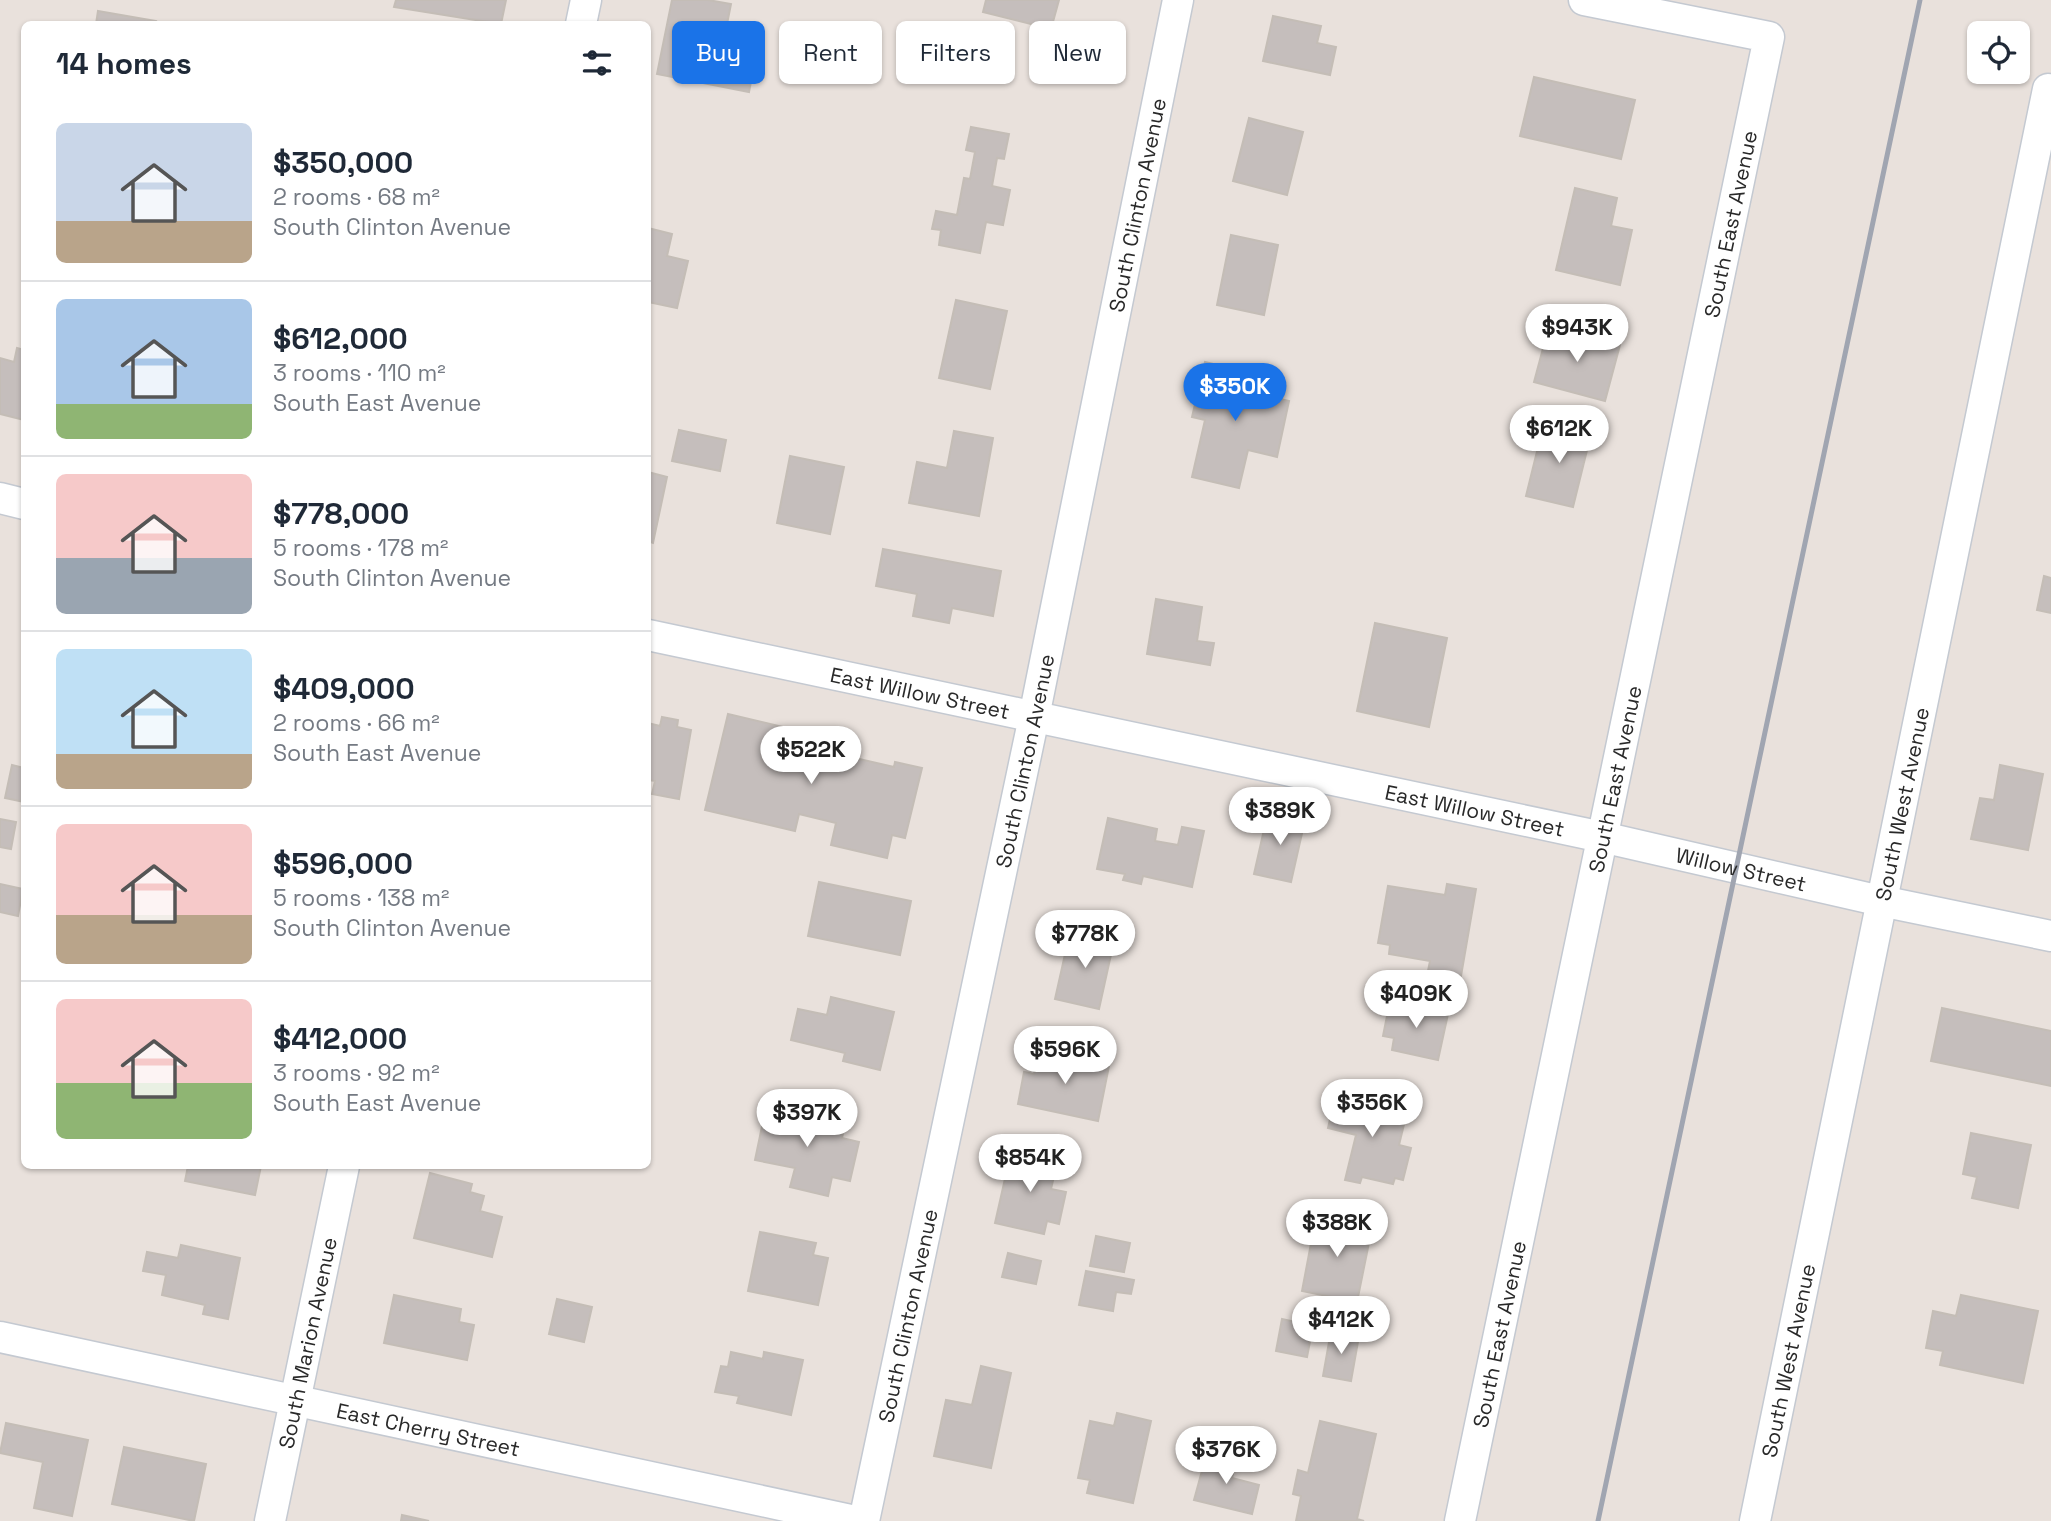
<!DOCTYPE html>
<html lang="en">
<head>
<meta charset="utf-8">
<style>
	:root { --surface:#fff; --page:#f6f6f7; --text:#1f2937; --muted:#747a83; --line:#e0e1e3; --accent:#1a73e8 }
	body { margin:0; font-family:"Space Grotesk",sans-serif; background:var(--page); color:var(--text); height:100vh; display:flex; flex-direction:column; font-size:26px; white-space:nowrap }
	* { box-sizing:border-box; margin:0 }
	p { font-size:23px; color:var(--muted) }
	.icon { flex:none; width:38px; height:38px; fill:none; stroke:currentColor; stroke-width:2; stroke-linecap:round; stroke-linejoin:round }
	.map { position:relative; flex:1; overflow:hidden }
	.panel { position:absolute; left:21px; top:21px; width:630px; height:1148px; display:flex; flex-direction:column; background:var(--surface); border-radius:10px; box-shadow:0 2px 5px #0004 }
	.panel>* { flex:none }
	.banner { position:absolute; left:672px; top:21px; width:665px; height:63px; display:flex; gap:14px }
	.buttons { position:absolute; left:1967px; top:21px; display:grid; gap:14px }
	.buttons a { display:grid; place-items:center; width:63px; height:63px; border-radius:10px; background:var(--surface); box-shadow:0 2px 5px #0004; font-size:35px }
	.price { position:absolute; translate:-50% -60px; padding:0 16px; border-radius:24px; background:#fff; color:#222; font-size:23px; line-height:46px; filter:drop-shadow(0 2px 4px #0008) }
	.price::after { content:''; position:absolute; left:50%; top:42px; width:21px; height:16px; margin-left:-10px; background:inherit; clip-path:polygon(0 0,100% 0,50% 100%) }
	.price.active { background:var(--accent); color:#fff }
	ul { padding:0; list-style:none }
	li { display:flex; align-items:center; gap:21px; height:175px; padding:0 35px }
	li+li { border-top:2px solid var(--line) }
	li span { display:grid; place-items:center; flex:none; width:196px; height:140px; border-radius:10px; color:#555 }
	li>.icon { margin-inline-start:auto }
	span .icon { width:84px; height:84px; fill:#fffc; stroke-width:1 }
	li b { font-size:30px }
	h2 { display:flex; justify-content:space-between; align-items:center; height:84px; padding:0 35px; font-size:30px }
	.chip { padding:0 24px; border-radius:10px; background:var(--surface); box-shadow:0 2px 5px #0004; font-size:24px; line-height:63px }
	.chip.active { background:var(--accent); color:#fff }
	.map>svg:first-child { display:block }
	.building { fill:#c5bebc; stroke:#c4bdb6; stroke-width:2 }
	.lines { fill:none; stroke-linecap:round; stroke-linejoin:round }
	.minor-casing { stroke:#c4c9d1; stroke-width:33 }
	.minor { stroke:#fff; stroke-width:30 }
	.rail { stroke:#a0a5b1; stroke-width:5 }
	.labels { text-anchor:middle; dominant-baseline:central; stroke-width:7; stroke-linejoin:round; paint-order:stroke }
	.street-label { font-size:21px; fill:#292929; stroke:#fff }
</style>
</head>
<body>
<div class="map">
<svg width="2051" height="1521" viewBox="0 0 2051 1521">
	<rect width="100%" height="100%" fill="#e9e1dc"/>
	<g class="building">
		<polygon points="396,0 506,0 501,24 394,7"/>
		<polygon points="672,0 708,0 731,4 723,44 757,50 749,92 657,74"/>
		<polygon points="986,0 1059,0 1051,29 983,12"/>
		<polygon points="98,11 156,21 155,24 96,24"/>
		<polygon points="1273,16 1321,26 1317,43 1336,47 1330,75 1263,61"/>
		<polygon points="1534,77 1635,100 1621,159 1520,136"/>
		<polygon points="1249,118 1303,132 1287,195 1233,181"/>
		<polygon points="971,127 1009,134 1004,159 997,158 992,186 1010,190 1003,225 986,222 980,253 939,245 941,230 932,229 936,211 957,215 964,178 970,179 975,152 966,150"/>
		<polygon points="1575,188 1617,198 1611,226 1632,230 1620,285 1556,270"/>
		<polygon points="648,228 672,234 667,256 688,261 677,308 648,302"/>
		<polygon points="1231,235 1278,245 1264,315 1217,305"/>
		<polygon points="956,300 1007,311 990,389 939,378"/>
		<polygon points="1549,326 1620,345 1605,401 1534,382"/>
		<polygon points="17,348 24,350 24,420 0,414 0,358 14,362"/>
		<polygon points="1205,362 1267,377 1263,395 1289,401 1277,457 1248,450 1239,488 1192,477 1205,420 1192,417"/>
		<polygon points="1544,423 1591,434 1573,507 1526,496"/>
		<polygon points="679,430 726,440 720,471 672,461"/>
		<polygon points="954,431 993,438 979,516 909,503 917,462 947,468"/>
		<polygon points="790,456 844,467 830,534 777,523"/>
		<polygon points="648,472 667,477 653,543 648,541"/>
		<polygon points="883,549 1001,571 993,616 952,608 949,623 913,616 917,594 876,586"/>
		<polygon points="2044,576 2051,578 2051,613 2037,610"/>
		<polygon points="1156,599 1202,607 1197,641 1214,643 1210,665 1147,654"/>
		<polygon points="1375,623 1447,638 1429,727 1357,711"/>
		<polygon points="728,714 783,727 782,733 812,740 814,734 845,741 842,755 894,767 895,762 922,768 905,838 892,835 887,858 831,845 836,823 799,814 795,831 705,810"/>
		<polygon points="662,717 678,720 677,727 691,730 679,799 652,794 655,781 648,780 648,723 660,726"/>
		<polygon points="12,765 24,768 24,802 5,798"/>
		<polygon points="2000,765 2043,774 2028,850 1971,839 1980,798 1994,800"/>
		<polygon points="1268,812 1305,820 1291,882 1254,874"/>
		<polygon points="1108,818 1157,829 1155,841 1178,845 1182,827 1204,831 1192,887 1143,876 1141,884 1123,880 1125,874 1097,869"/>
		<polygon points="0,819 16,822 11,849 0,847"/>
		<polygon points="819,882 911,901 900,955 808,936"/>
		<polygon points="0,884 23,889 18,916 0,912"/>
		<polygon points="1447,884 1476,889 1461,976 1428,971 1430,961 1389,954 1390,945 1378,943 1388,886 1445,895"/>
		<polygon points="1070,932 1114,941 1099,1009 1055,999"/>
		<polygon points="831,997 894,1012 880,1070 843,1061 845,1053 791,1040 798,1009 827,1015"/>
		<polygon points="1390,1001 1448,1014 1438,1060 1392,1050 1394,1038 1383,1036"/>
		<polygon points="1942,1008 2051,1031 2051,1086 1931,1061"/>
		<polygon points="1039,1051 1109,1066 1098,1121 1018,1104 1024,1072 1034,1074"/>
		<polygon points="1336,1094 1407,1112 1399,1145 1411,1148 1403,1180 1395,1178 1393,1184 1362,1177 1360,1183 1345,1180 1356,1135 1328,1128"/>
		<polygon points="766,1107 845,1124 842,1138 859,1142 850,1181 832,1177 828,1196 790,1187 795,1168 755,1160"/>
		<polygon points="1971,1133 2031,1145 2018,1208 1972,1198 1977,1177 1963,1174"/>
		<polygon points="1021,1151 1058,1159 1051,1189 1066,1192 1059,1224 1047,1221 1044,1234 995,1223 1009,1161 1019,1163"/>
		<polygon points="188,1166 261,1166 255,1195 185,1181"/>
		<polygon points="430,1173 472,1184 470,1192 484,1196 480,1211 502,1217 492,1257 414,1238"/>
		<polygon points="1316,1217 1372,1228 1357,1302 1302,1291"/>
		<polygon points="760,1232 816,1243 813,1255 828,1258 818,1305 748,1291"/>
		<polygon points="1096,1236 1130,1243 1124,1272 1090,1266"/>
		<polygon points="181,1245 240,1258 228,1319 203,1314 205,1305 162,1295 166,1275 143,1271 147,1252 178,1258"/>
		<polygon points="1008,1253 1041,1261 1036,1284 1002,1277"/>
		<polygon points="1086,1271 1134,1280 1131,1294 1116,1292 1113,1311 1079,1305"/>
		<polygon points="394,1295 461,1309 459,1322 474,1325 467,1360 384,1343"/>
		<polygon points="1961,1295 2038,1311 2023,1383 1940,1365 1943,1351 1926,1348 1933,1311 1956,1316"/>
		<polygon points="557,1299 592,1307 584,1342 549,1334"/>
		<polygon points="1282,1319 1313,1326 1307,1357 1276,1351"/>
		<polygon points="1331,1331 1359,1336 1351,1381 1323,1376"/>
		<polygon points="731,1352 763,1359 764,1352 803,1360 791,1415 737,1403 739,1396 715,1392 721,1366 728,1367"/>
		<polygon points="981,1366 1011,1373 991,1468 934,1456 946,1400 972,1405"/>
		<polygon points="1117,1413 1151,1421 1133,1503 1087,1493 1090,1480 1078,1478 1090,1421 1114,1426"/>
		<polygon points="1320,1421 1376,1434 1357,1519 1364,1521 1296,1521 1301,1496 1293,1494 1298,1470 1308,1473"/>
		<polygon points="6,1423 88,1440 72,1516 34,1508 43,1462 0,1453"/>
		<polygon points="124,1447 206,1464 194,1521 112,1504"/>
		<polygon points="1214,1450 1237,1456 1232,1478 1259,1485 1252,1514 1194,1500 1203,1467 1209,1469"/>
		<polygon points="402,1515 429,1521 401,1521"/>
	</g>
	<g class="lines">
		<defs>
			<g id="minor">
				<polyline points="581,24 586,0"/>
				<polyline points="0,498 24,504"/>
				<path id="s1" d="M648 635 1602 837 1881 901 2051 936"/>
				<path id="s2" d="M0 1337 855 1521"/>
				<path id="s3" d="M270 1521 344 1166"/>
				<path id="s4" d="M864 1521 1034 717 1178 0"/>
				<path id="s5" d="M1460 1521 1769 37 1584 0"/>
				<path id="s6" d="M1755 1521 2048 89 2051 90"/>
			</g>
		</defs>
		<use href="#minor" class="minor-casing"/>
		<use href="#minor" class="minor"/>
		<polyline class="rail" points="1598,1521 1920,0"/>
	</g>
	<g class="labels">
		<g class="street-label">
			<text stroke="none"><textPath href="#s4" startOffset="1344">South Clinton Avenue</textPath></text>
			<text stroke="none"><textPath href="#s5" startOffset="1325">South East Avenue</textPath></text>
			<text stroke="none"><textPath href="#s1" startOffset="278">East Willow Street</textPath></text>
			<text stroke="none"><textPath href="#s4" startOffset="777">South Clinton Avenue</textPath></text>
			<text stroke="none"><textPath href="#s5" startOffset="758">South East Avenue</textPath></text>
			<text stroke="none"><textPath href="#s6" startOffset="732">South West Avenue</textPath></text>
			<text stroke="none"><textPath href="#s1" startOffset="845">East Willow Street</textPath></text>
			<text stroke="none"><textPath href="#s1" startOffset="1118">Willow Street</textPath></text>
			<text stroke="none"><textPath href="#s4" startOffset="210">South Clinton Avenue</textPath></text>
			<text stroke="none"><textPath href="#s5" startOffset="191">South East Avenue</textPath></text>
			<text stroke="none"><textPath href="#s3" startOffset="182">South Marion Avenue</textPath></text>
			<text stroke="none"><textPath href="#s6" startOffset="164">South West Avenue</textPath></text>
			<text stroke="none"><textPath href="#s2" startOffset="438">East Cherry Street</textPath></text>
		</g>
	</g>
</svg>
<div class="buttons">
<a><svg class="icon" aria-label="locate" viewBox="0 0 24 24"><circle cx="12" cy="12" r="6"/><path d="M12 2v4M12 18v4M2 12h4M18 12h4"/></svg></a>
</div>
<b class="price" style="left:1577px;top:364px">$943K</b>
<b class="price active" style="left:1235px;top:423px">$350K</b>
<b class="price" style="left:1559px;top:465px">$612K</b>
<b class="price" style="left:811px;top:786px">$522K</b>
<b class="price" style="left:1280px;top:847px">$389K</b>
<b class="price" style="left:1085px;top:970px">$778K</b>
<b class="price" style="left:1416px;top:1030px">$409K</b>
<b class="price" style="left:1065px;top:1086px">$596K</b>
<b class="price" style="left:1372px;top:1139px">$356K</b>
<b class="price" style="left:807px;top:1149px">$397K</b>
<b class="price" style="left:1030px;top:1194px">$854K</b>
<b class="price" style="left:1337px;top:1259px">$388K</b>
<b class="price" style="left:1341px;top:1356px">$412K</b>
<b class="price" style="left:1226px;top:1486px">$376K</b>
<div class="banner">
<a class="chip active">Buy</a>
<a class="chip">Rent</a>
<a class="chip">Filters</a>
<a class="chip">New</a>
</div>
<section class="panel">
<h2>14 homes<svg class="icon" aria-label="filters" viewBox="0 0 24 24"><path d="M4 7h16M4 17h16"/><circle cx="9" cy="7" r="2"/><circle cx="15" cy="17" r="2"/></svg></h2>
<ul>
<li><span style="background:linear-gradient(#c9d6e8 70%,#b9a48a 0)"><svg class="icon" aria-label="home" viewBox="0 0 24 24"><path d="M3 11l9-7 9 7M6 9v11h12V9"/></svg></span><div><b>$350,000</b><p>2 rooms · 68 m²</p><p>South Clinton Avenue</p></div></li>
<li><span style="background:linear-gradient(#a9c7e8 75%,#8fb573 0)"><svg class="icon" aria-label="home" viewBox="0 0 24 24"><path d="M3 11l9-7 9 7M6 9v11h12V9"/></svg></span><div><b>$612,000</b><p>3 rooms · 110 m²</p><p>South East Avenue</p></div></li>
<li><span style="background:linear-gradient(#f6c9c9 60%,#9aa5b1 0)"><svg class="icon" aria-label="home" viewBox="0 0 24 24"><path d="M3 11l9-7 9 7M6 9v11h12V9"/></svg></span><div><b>$778,000</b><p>5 rooms · 178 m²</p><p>South Clinton Avenue</p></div></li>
<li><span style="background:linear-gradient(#bfe0f5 75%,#b9a48a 0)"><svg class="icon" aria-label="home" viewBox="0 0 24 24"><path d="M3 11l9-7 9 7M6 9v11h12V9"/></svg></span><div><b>$409,000</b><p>2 rooms · 66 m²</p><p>South East Avenue</p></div></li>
<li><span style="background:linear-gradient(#f6c9c9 65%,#b9a48a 0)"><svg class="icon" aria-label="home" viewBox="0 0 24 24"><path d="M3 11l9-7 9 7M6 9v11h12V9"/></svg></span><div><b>$596,000</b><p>5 rooms · 138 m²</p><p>South Clinton Avenue</p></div></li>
<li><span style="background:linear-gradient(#f6c9c9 60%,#8fb573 0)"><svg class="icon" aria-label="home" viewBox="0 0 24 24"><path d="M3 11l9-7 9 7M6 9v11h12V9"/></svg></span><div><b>$412,000</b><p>3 rooms · 92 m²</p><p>South East Avenue</p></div></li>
</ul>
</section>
</div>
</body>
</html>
